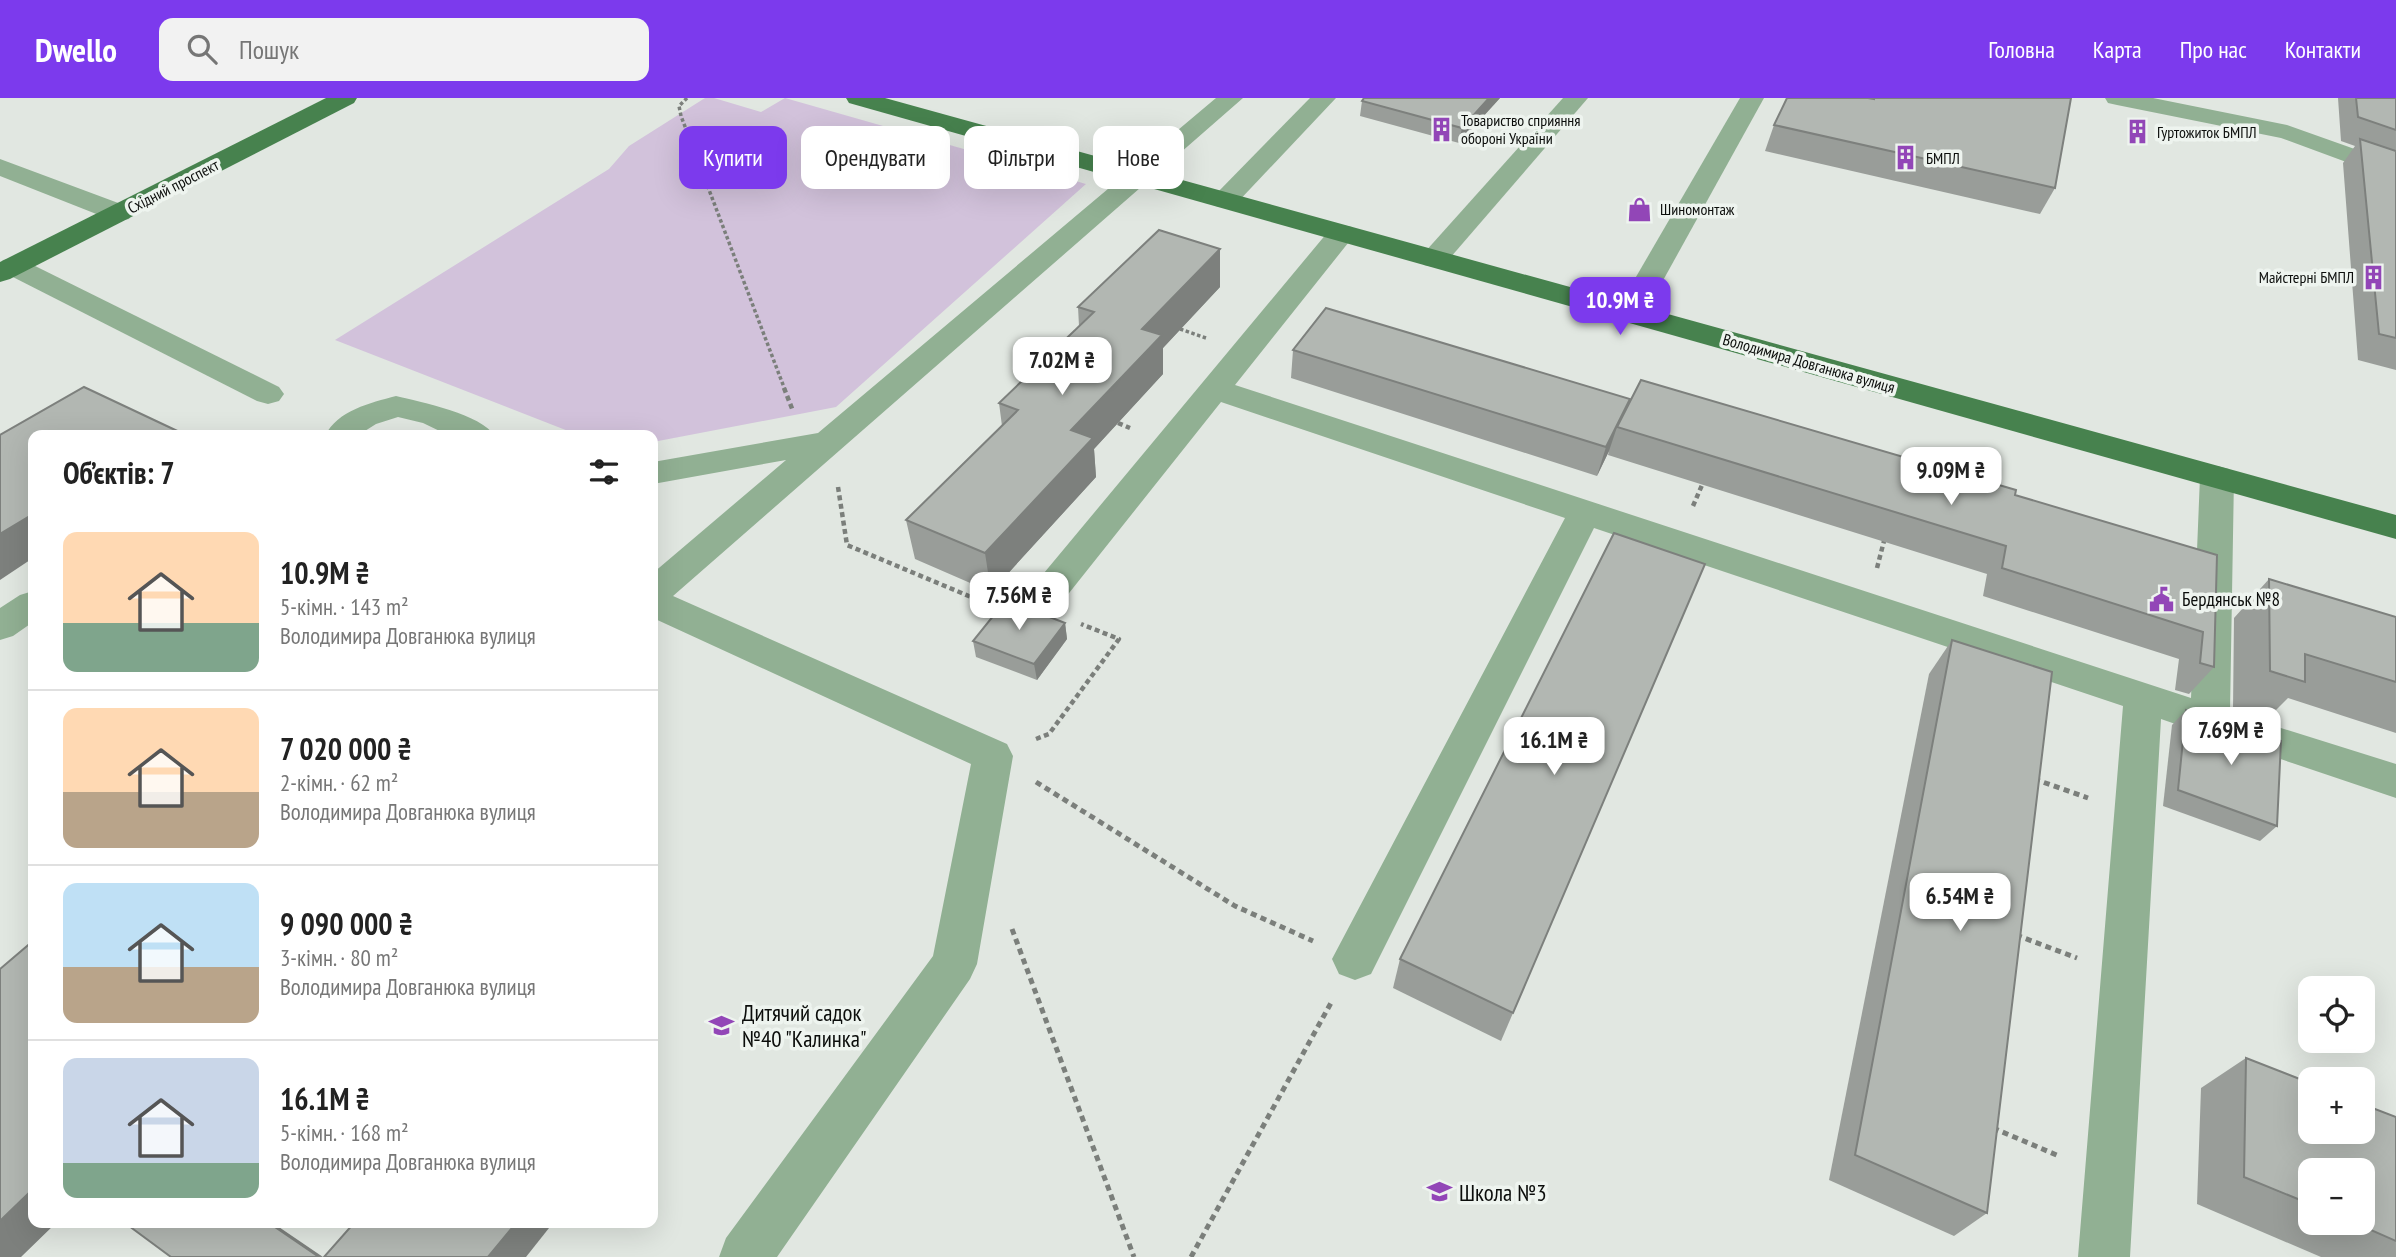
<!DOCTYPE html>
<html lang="uk">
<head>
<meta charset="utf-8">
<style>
	:root { --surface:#fff; --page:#f2f2f2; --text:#222; --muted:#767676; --line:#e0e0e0; --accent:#7c3aed }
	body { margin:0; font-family:"PT Sans Narrow",sans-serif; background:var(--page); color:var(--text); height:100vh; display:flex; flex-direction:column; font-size:26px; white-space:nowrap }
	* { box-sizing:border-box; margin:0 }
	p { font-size:23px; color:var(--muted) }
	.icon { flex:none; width:38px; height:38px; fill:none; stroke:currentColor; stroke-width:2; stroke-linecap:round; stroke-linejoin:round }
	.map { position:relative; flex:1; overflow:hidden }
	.panel { position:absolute; left:28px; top:332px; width:630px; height:798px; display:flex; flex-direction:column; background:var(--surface); border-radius:14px; box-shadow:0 7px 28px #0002 }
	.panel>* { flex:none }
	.guide { position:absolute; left:679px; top:28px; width:665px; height:63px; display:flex; gap:14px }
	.buttons { position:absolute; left:2298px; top:878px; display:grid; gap:14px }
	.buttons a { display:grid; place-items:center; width:77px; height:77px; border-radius:14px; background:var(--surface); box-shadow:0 7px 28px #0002; font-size:35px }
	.price { position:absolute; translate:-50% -60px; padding:0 16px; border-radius:14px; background:#fff; color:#222; font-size:23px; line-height:46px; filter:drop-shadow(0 2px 4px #0008) }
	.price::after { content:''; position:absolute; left:50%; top:42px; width:21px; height:16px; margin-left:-10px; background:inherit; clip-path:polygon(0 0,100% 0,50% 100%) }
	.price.on { background:var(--accent); color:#fff }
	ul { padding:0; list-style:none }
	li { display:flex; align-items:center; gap:21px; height:175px; padding:0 35px }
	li+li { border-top:2px solid var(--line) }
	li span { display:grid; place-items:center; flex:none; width:196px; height:140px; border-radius:14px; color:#555 }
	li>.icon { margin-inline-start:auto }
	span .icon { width:84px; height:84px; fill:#fffc; stroke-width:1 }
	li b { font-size:30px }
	h2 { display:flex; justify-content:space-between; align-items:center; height:84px; padding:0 35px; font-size:30px }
	.tag { padding:0 24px; border-radius:14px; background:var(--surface); box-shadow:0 7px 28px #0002; font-size:24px; line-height:63px }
	.tag.on { background:var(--accent); color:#fff }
	header { display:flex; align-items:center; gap:42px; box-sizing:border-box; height:98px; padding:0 35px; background:var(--accent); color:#fff }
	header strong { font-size:33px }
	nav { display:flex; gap:38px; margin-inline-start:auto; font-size:24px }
	.search { width:490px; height:63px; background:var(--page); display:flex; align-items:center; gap:18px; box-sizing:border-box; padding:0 24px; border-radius:14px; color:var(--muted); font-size:26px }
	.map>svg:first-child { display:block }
	.green { fill:#d2c2db }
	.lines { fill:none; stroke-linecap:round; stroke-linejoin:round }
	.path-far2 { stroke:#7b7f7b; stroke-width:3.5; stroke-dasharray:3.5 2.5; stroke-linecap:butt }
	.path-far1 { stroke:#7b7f7b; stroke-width:4.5; stroke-dasharray:5 3.5; stroke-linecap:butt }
	.path { stroke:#7b7f7b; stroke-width:5; stroke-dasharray:6 4.5; stroke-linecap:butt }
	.minor { fill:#91b093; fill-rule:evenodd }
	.major { fill:#47824e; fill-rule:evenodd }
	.wall { fill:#999d99; fill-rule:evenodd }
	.shaded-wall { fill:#7d807d }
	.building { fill:#b2b7b2; stroke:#7d807d; stroke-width:2 }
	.labels { text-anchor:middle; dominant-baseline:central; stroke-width:7; stroke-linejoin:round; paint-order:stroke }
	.far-poi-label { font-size:16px; fill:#0b0d0b; stroke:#eef4ef; text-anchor:start }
	.far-street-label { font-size:16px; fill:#0b0d0b; stroke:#eef4ef }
	.poi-label { font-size:19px; fill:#0b0d0b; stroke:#eef4ef; text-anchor:start }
	.near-poi-label { font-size:23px; fill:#0b0d0b; stroke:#eef4ef; text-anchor:start }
</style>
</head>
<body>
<header>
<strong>Dwello</strong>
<div class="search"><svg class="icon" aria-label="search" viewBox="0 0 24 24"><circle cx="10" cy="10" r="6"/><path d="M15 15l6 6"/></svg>Пошук</div>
<nav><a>Головна</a><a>Карта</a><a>Про нас</a><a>Контакти</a></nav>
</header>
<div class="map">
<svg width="2396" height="1159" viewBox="0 0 2396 1159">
	<rect width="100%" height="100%" fill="#e1e7e1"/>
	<polygon class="green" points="705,0 714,0 761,14 785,0 1086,86 836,309 653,344 653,338 581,338 335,242 609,71 629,48"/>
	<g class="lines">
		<g class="path-far2">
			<polyline points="687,0 679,8 681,18 785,292"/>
			<polyline points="1180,231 1206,240"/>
		</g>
		<g class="path-far1">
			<polyline points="784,290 793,313"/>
			<polyline points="1118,325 1130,330"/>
			<polyline points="838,389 847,447 995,509"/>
			<polyline points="1693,408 1702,387"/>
			<polyline points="1877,470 1884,443"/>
			<polyline points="1036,641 1049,636 1119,541 1081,526"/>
		</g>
		<g class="path">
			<polyline points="2034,681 2088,700"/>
			<polyline points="1036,684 1235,808 1313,843"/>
			<polyline points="1012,831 1134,1159"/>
			<polyline points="2016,837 2077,860"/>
			<polyline points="1993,1030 2059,1058"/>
			<polyline points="1191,1159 1332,903"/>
		</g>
		<g class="minor">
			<polygon points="1216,0 1243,0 673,498 1007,646 1013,658 977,866 970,881 777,1159 719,1159 726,1140 933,858 971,666 653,520 653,475 786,362 653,386 653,364 818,335"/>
			<polygon points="1310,0 1336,0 1234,108 1225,110 1216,108 1212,102 1216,96"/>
			<polygon points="1563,0 1588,0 1444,167 1434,169 1424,167 1420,161 1424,155"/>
			<polygon points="1740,0 1764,0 1645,215 1640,221 1630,224 1620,221 1615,215"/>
			<polygon points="2105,0 2153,0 2287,27 2394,65 2396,73 2385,78 2376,75 2281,40 2117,7 2108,5"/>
			<polygon points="0,61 129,109 132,115 129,121 119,123 109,121 0,78"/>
			<polygon points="1342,127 1352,129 1356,135 1235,287 2191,600 2200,379 2205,371 2217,368 2229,371 2234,379 2230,614 2396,666 2396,700 2218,640 2216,636 2210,638 2161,621 2130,1159 2078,1159 2123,608 1594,430 1371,876 1355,882 1339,876 1332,861 1565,420 1221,304 1050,519 1037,522 1024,519 1019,509 1024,499 1332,129"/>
			<polygon points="13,160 23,162 279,289 284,296 279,303 268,306 257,303 3,174 0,166 3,162"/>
			<path d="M396 298C421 304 481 316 495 338H450L423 325 398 319 376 326 357 338H325C338 312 370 305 396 298Z"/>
			<polygon points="33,493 33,524 13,538 0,542 0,510 20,497"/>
		</g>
		<g class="major">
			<polygon points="326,0 357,0 354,5 10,181 0,184 0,164"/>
			<polygon points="846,0 885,0 2396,417 2396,441 849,5"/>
		</g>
	</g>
	<g class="wall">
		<polygon points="1500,0 1459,45 1360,18 1362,3"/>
		<polygon points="1873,0 2071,0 2055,90 2040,116 1765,53 1774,27"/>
		<polygon points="2338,0 2396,0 2396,272 2358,262 2343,65 2355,48 2341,43"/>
		<polygon points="1220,151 1220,189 1163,250 1163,276 1094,351 1096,379 991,494 915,461 906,422 1002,328 999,305 1079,228 1078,209"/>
		<polygon points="1293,252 1630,301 2015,397 2217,457 2214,569 2189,596 2175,592 2179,561 1983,498 1987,476 1608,357 1609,353 1597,378 1291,280"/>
		<polygon points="1705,466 1501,943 1393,890 1400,861"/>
		<polygon points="2269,481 2396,519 2396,635 2288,600 2266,622 2233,611 2234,520"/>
		<polygon points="1065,525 1067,541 1037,582 976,559 973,543"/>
		<polygon points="1952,542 1987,1115 1954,1138 1829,1082 1929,576"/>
		<polygon points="2186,612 2277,728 2260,743 2163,708 2172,627"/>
		<path d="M2246 960 2396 1019V1159H2321L2197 1106 2201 990ZM2310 1073 2362 1125H2310Z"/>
	</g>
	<g class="shaded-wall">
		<polygon points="1489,0 1500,0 1459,45 1462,30"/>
		<polygon points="1220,151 1220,189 1163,250 1163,276 1094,351 1096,379 991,494 985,455 1142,231"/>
		<polygon points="1630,301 1617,329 1609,353 1597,378 1606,349"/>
		<polygon points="33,416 33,460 0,482 0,436"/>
		<polygon points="1065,525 1067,541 1037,582 1034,566"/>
		<polygon points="33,1091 33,1125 56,1125 21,1159 0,1159 0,1123"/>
		<polygon points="269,1125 273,1125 323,1159 319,1159"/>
		<polygon points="516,1125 553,1125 526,1159 488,1159"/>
	</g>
	<g class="building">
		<polygon points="1364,0 1489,0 1462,30 1362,3"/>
		<polygon points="1787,0 1868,0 1874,1 1874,0 2071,0 2055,90 1774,27"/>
		<polygon points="2356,0 2396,0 2396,32 2358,19"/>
		<polygon points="2360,41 2396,53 2396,240 2379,236"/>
		<polygon points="1159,132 1220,151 1142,231 1162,237 1071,332 1093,340 985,455 906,422 1018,312 999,305 1094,214 1078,209"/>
		<polygon points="1326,210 1630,301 1606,349 1293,252"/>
		<polygon points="1641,282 2016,392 2015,397 2217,457 2214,569 2200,565 2203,534 2002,470 2006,448 1617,329"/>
		<polygon points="84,289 188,338 33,338 33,416 0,436 0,337"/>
		<polygon points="1614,435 1705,466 1513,915 1400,861"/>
		<polygon points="2269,481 2396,519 2396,584 2305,556 2305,584 2270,573"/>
		<polygon points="1006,502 1065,525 1034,566 973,543"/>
		<polygon points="1952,542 2052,574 1987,1115 1855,1057"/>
		<polygon points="2186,612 2281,643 2277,728 2178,692"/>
		<polygon points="33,843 33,1091 0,1123 0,871"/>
		<polygon points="2246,960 2310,985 2310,1034 2362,1034 2362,1006 2396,1019 2396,1143 2355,1125 2362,1125 2362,1073 2310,1073 2310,1106 2244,1079"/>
		<polygon points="125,1125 269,1125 319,1159 171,1159"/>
		<polygon points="354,1125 516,1125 488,1159 324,1159"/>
	</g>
	<defs>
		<symbol id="building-bare" viewBox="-9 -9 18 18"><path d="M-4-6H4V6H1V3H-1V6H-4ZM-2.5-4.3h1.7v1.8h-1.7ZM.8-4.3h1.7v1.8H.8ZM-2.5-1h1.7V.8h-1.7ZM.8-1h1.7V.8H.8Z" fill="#9246b7" stroke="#eef4ef" stroke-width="2.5" paint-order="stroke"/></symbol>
		<symbol id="shop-bare" viewBox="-9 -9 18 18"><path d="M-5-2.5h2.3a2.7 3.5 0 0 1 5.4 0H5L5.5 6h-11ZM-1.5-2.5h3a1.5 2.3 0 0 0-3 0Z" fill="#9246b7" stroke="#eef4ef" stroke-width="2.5" paint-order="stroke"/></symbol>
		<symbol id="civic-bare" viewBox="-9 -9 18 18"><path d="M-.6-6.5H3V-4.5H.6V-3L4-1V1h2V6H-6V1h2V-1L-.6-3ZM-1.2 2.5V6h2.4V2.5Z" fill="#9246b7" stroke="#eef4ef" stroke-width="2.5" paint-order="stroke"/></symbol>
		<symbol id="school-bare" viewBox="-9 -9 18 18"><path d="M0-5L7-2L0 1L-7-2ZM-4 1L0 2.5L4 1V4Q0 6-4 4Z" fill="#9246b7" stroke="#eef4ef" stroke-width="2.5" paint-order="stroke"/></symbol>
	</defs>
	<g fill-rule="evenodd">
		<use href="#building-bare" x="1424" y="14" width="35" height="35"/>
		<use href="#building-bare" x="2120" y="16" width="35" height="35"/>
		<use href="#building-bare" x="1888" y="42" width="35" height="35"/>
		<use href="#shop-bare" x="1622" y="94" width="35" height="35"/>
		<use href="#building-bare" x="2356" y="162" width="35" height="35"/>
		<use href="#civic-bare" x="2144" y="484" width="35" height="35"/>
		<use href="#school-bare" x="704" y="910" width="35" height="35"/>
		<use href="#school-bare" x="1422" y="1076" width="35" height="35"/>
	</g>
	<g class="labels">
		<g class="far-poi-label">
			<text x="1461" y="22">Товариство сприяння<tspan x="1461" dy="18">обороні України</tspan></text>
			<text x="2157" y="34">Гуртожиток БМПЛ</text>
			<text x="1926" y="60">БМПЛ</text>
			<text x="1660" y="111">Шиномонтаж</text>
			<text x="2354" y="179" text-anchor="end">Майстерні БМПЛ</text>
		</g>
		<g class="far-street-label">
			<text transform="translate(173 88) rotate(-27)">Східний проспект</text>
			<text transform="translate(1809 265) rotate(16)">Володимира Довганюка вулиця</text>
		</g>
		<g class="poi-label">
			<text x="2182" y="501">Бердянськ №8</text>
		</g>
		<g class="near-poi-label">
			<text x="742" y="914">Дитячий садок<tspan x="742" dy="26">№40 "Калинка"</tspan></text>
			<text x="1459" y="1094">Школа №3</text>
		</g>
	</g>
</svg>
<div class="buttons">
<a><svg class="icon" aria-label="locate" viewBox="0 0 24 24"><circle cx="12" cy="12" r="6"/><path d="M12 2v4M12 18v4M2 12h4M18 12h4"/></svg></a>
<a>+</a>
<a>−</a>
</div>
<b class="price on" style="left:1620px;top:239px">10.9M ₴</b>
<b class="price" style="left:1062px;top:299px">7.02M ₴</b>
<b class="price" style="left:1951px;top:409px">9.09M ₴</b>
<b class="price" style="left:1019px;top:534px">7.56M ₴</b>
<b class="price" style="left:2231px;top:669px">7.69M ₴</b>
<b class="price" style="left:1554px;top:679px">16.1M ₴</b>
<b class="price" style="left:1960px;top:835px">6.54M ₴</b>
<div class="guide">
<a class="tag on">Купити</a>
<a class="tag">Орендувати</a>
<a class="tag">Фільтри</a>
<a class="tag">Нове</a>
</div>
<section class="panel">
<h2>Об’єктів: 7<svg class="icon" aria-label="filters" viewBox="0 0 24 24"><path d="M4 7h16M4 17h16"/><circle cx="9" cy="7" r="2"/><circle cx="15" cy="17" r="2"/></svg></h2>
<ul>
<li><span style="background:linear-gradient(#ffd9b3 65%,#7fa58c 0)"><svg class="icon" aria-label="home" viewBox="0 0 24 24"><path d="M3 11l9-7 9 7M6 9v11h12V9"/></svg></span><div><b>10.9M ₴</b><p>5-кімн. · 143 m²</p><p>Володимира Довганюка вулиця</p></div></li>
<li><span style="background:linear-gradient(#ffd9b3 60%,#b9a48a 0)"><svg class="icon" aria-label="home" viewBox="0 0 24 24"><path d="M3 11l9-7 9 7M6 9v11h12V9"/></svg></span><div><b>7 020 000 ₴</b><p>2-кімн. · 62 m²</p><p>Володимира Довганюка вулиця</p></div></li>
<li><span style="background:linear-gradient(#bfe0f5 60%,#b9a48a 0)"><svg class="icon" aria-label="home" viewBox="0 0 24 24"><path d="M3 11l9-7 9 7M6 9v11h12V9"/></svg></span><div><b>9 090 000 ₴</b><p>3-кімн. · 80 m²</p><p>Володимира Довганюка вулиця</p></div></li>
<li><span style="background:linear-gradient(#c9d6e8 75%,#7fa58c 0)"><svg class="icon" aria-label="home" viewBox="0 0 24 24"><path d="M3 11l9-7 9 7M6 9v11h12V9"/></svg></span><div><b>16.1M ₴</b><p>5-кімн. · 168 m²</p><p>Володимира Довганюка вулиця</p></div></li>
</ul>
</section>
</div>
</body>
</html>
